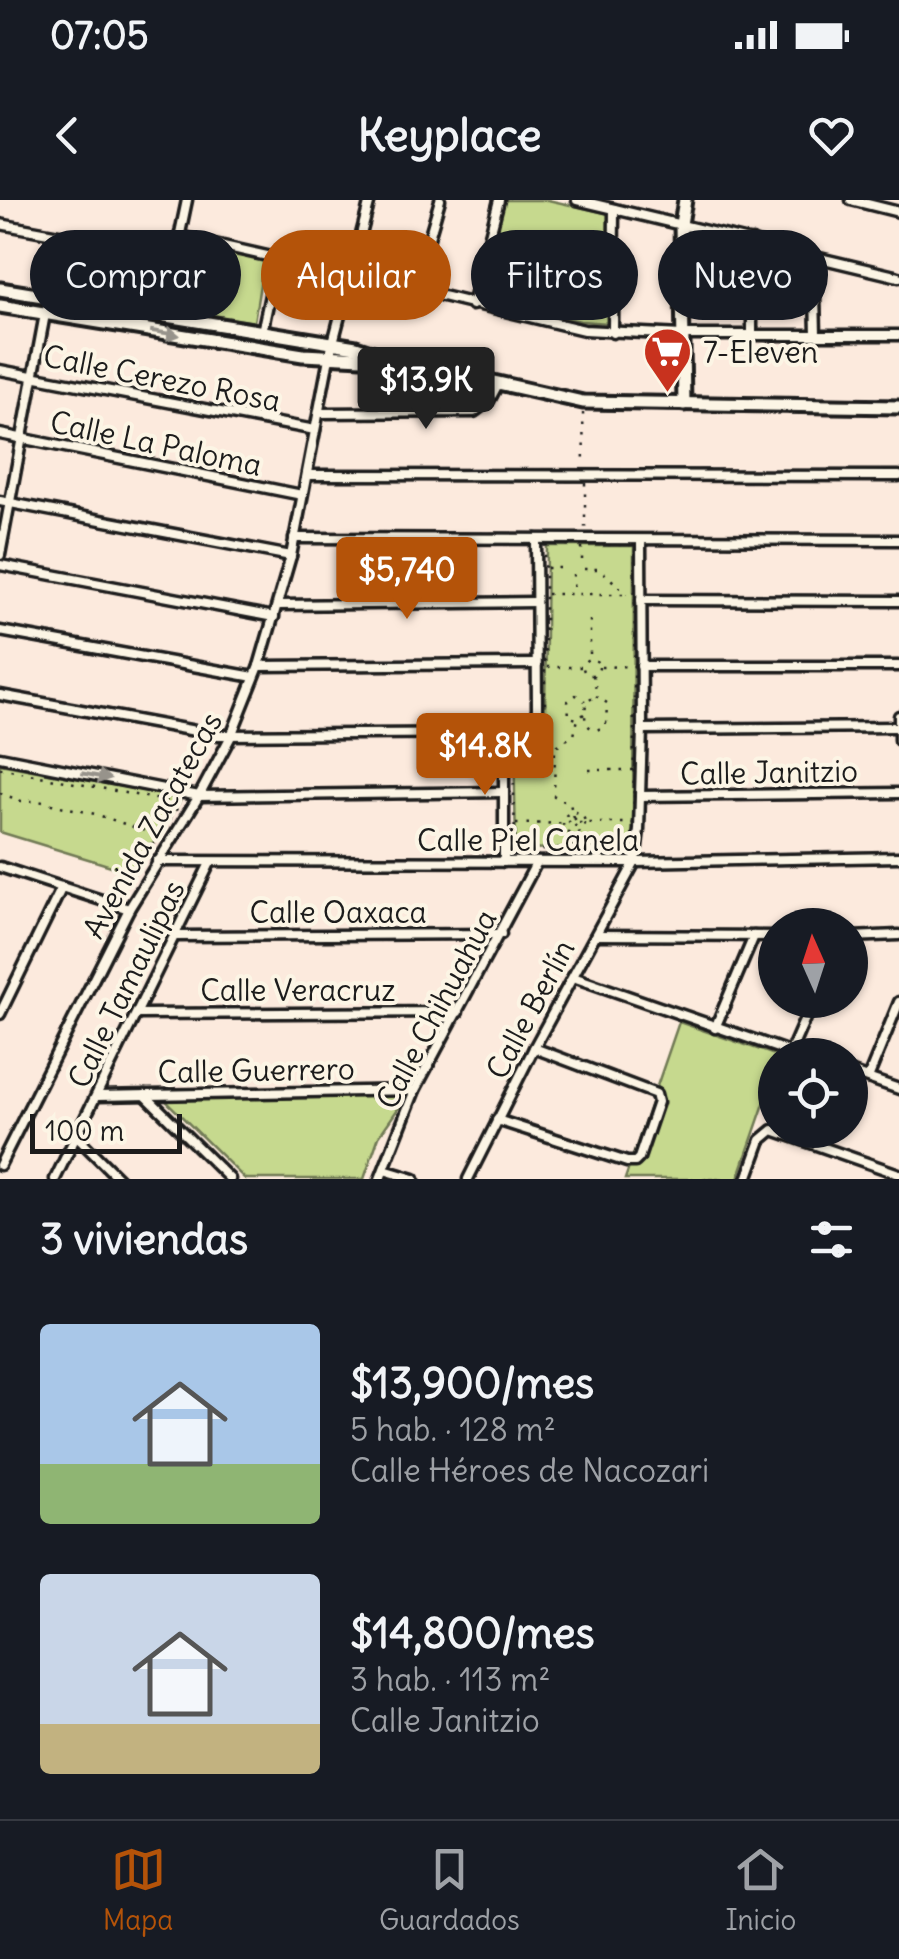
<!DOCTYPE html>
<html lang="es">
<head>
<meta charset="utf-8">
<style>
	:root { --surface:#171b24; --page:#242831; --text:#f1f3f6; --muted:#9ea1a6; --line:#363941; --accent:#b45309 }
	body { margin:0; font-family:Delius,sans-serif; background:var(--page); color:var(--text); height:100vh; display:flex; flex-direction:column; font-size:38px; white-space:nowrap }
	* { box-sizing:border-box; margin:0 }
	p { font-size:32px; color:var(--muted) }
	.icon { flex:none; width:55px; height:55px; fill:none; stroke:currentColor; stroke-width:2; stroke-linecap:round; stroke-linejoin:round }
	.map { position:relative; height:979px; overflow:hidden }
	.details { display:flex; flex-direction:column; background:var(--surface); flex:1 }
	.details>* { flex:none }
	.hud { position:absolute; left:30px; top:30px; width:840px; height:90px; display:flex; gap:20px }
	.needle { width:65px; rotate:357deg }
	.buttons { position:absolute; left:758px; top:708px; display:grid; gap:20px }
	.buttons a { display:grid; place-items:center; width:110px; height:110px; border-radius:50%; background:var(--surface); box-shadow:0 2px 8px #0004; font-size:50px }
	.scale { position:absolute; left:30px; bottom:25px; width:152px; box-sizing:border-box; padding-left:10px; border:5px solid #1c1c1c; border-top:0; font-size:28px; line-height:35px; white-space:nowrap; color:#1c1c1c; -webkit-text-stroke:8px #fcf5e5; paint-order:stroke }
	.price { position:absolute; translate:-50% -85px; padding:0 22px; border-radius:10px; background:var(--accent); color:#fff; font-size:32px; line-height:65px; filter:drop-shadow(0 2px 5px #0008) }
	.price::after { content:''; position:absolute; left:50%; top:60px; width:30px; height:22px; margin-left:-15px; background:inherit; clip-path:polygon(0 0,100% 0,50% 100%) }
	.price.on { background:#222; color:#fff }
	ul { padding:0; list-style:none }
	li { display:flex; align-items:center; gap:30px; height:250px; padding:0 40px }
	li span { display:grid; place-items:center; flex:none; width:280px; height:200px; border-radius:10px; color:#555 }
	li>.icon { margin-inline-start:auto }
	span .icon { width:120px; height:120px; fill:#fffc; stroke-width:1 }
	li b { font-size:42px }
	h2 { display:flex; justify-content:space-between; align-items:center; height:120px; padding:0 40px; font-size:42px }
	.chip { padding:0 35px; border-radius:45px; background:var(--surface); box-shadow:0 2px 8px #0004; font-size:35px; line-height:90px }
	.chip.on { background:var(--accent); color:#fff }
	.status { display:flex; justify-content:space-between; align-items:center; height:70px; padding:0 50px; background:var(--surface); direction:ltr }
	.status svg { height:28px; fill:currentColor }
	header { display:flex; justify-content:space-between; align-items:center; height:130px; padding:0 40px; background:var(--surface); font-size:45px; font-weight:800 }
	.dock { display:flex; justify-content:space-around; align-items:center; height:140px; border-top:2px solid var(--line); background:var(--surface); font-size:28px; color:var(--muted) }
	.dock a { display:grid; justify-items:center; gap:5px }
	.dock .on { color:var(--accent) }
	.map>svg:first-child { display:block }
	.green { fill:#c6d98e; stroke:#717a55; stroke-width:2.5 }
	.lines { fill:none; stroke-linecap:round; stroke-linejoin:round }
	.street-casing { stroke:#1c1c1c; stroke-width:15 }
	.secondary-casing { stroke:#1c1c1c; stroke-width:19 }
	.path { stroke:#1c1c1c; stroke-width:2.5; stroke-dasharray:2.5 8; stroke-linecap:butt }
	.street { stroke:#fcf5e5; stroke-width:8 }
	.secondary { stroke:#fcf5e5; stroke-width:11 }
	.oneway { fill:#97938b }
	.labels { text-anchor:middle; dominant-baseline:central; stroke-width:8; stroke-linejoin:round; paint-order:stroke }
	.poi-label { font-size:30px; fill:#1c1c1c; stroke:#fcf5e5; text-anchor:start }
	.street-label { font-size:30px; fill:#1c1c1c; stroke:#fcf5e5 }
</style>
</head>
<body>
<div class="status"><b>07:05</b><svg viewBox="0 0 49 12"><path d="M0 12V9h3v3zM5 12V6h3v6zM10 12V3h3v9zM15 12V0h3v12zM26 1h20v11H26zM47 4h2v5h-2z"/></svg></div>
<header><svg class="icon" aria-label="back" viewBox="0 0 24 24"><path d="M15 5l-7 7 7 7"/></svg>Keyplace<svg class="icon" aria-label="heart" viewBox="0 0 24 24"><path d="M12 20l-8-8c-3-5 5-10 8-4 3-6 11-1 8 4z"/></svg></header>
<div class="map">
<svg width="899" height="979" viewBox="0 0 899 979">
	<rect width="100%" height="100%" fill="#fceadd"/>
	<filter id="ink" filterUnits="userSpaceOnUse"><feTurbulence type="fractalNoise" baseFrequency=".01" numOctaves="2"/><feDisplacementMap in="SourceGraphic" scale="20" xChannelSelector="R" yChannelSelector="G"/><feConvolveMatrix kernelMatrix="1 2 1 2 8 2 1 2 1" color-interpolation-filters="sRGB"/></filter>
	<g filter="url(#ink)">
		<g class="green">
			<polygon points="505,0 548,0 610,14 609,123 580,121 479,96"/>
			<polygon points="185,41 264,59 254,122 172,109"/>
			<polygon points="547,346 634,346 633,647 516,649 514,537 539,533 545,517"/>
			<polygon points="0,564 182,598 134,673 0,632"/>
			<polygon points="679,822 775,855 775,872 738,979 625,979"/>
			<polygon points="409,893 379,936 364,979 245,979 161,896"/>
		</g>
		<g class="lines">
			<defs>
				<g id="street">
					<polyline points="577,0 899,77"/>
					<polyline points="851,0 899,12"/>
					<polyline points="0,24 173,56"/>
					<polyline points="179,36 276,58 277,62 262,132"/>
					<polyline points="814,55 816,134"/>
					<polyline points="351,74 584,130 682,135 899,135"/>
					<polyline points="414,90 440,0"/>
					<polyline points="472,105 499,0"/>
					<polyline points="163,115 187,0"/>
					<polyline points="613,133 614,9"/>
					<polyline points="752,134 752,41"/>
					<polyline points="0,170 315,230"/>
					<polyline points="319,213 474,212 489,201 498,184"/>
					<polyline points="0,234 302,295"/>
					<polyline points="307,275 899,276"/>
					<polyline points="0,301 291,356"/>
					<polyline points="294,338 899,340"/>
					<polyline points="0,355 45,114"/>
					<polyline points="0,365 274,417"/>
					<polyline points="641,400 899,401"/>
					<polyline points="279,405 535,402"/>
					<polyline points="0,431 254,477"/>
					<polyline points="259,466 536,464"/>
					<polyline points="641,466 899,466"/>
					<polyline points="0,495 217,535 518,533 533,524 537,509 536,339"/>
					<polyline points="899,516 899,540"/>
					<polyline points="642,529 898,527"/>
					<polyline points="0,557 199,596 504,592"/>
					<polyline points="640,596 899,593"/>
					<polyline points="157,661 635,662 899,657"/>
					<polyline points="504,662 504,534"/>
					<polyline points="0,667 129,709"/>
					<polyline points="596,735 775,736"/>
					<polyline points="175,736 501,734"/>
					<polyline points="850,737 899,735"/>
					<polyline points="573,777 798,855"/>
					<polyline points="0,814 62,687"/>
					<polyline points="138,814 458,812"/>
					<polyline points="715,828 754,736"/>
					<polyline points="790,853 813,800"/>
					<polyline points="850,872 899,889"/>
					<polyline points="868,878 899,802"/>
					<polyline points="145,895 230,979"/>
					<polyline points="98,896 415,890"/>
					<polyline points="497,920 627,962 635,962 639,958 658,902 656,894 534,848"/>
					<polyline points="77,937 119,979"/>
					<polyline points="0,965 129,709 199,596 231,536 259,466 291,356 329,158 370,0"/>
					<polyline points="384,970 414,979"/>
					<polyline points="55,979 210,663"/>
					<polyline points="380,979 415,890 537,662"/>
					<polyline points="468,979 534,848 635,662 639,630 642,529 641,340"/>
					<polyline points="747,979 761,940 773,930 899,974"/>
				</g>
				<g id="secondary">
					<polyline points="0,89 356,147 391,159 583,202 899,207"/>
					<polyline points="0,106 303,155 382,159"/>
					<polyline points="684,204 681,24 685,0"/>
				</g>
			</defs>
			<use href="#street" class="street-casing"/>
			<use href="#secondary" class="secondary-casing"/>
			<g class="path">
				<circle cx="223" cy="95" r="5"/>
				<polyline points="224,90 230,54"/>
				<polyline points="583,213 584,265"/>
				<polyline points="585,283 585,330"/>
				<polygon points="545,345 635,345 633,650 515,650 513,538 538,535 545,521"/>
				<polyline points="582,347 582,363"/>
				<polyline points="547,368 561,368"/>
				<polyline points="584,369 600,369 627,394"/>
				<polyline points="573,374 574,393"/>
				<polyline points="547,394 627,394"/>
				<polyline points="590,420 590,458"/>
				<circle cx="591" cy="467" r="8"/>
				<polyline points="547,467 583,467"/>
				<polyline points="601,467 633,466"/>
				<polyline points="593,475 597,495"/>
				<path d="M596 496 607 503 606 525 597 530C582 527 585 515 586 502Z"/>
				<polyline points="584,514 578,519 569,517 568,501 576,495 585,501"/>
				<polyline points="0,568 180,604 139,668"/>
				<polyline points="589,570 633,570"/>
				<polyline points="0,593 21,601 39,601 95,614 160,636"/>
				<circle cx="574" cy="623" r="11"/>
				<polyline points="574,618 570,604 554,596 555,547 574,535 578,519"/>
				<polygon points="574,618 579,623 573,628 569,622"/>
				<polyline points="579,623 632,623"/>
				<polyline points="516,624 569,623"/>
				<polyline points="573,634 573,650"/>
			</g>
			<use href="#street" class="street"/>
			<use href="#secondary" class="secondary"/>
		</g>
		<defs><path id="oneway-solid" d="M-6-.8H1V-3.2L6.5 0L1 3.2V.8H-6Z" transform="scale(2.5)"/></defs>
		<g class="oneway">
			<use href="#oneway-solid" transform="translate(165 133) rotate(9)"/>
			<use href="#oneway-solid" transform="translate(96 576) rotate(11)"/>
		</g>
	</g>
	<defs>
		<symbol id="supermarket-pin" viewBox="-11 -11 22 30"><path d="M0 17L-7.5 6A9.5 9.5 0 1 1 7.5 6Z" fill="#c8321e" stroke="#fcf5e5"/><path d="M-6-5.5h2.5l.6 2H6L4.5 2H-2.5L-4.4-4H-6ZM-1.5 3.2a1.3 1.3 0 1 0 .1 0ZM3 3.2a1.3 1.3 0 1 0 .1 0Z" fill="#fff"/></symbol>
	</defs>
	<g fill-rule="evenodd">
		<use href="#supermarket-pin" x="640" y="124" width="55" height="75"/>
	</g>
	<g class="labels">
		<g class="poi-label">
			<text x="703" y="152">7-Eleven</text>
		</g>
		<g class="street-label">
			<text transform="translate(162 178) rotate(11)">Calle Cerezo Rosa</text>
			<text transform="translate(156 243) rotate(12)">Calle La Paloma</text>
			<text transform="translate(769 572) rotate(-1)">Calle Janitzio</text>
			<text transform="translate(152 625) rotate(-61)">Avenida Zacatecas</text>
			<text x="528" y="640">Calle Piel Canela</text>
			<text x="338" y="712">Calle Oaxaca</text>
			<text transform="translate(126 784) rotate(-64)">Calle Tamaulipas</text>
			<text x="298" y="790">Calle Veracruz</text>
			<text transform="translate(436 809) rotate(-62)">Calle Chihuahua</text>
			<text transform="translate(530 809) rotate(-62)">Calle Berlín</text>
			<text transform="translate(256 870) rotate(-1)">Calle Guerrero</text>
		</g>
	</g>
</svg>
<div class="buttons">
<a><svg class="needle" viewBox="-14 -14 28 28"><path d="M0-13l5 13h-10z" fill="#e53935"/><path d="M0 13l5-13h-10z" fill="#9ea1a6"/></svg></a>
<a><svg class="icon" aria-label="locate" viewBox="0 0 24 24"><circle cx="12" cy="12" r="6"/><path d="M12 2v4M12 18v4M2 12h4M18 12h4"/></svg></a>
</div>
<div class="scale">100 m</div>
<b class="price on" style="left:426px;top:232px">$13.9K</b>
<b class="price" style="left:407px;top:422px">$5,740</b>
<b class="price" style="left:485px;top:598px">$14.8K</b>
<div class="hud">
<a class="chip">Comprar</a>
<a class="chip on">Alquilar</a>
<a class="chip">Filtros</a>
<a class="chip">Nuevo</a>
</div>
</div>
<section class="details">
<h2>3 viviendas<svg class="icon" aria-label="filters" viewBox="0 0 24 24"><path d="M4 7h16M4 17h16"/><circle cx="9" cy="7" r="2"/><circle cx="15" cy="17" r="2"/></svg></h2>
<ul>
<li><span style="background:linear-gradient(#a9c7e8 70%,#8fb573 0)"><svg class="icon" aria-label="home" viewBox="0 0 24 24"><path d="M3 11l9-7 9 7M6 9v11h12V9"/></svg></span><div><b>$13,900/mes</b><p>5 hab. · 128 m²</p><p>Calle Héroes de Nacozari</p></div></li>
<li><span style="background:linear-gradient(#c9d6e8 75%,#c2b280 0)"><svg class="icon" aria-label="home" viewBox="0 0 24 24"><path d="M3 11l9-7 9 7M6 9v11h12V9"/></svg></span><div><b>$14,800/mes</b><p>3 hab. · 113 m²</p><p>Calle Janitzio</p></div></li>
</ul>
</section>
<nav class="dock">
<a class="on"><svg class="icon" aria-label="map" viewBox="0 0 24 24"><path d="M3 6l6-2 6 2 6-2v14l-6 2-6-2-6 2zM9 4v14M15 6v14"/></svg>Mapa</a>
<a><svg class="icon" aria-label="saved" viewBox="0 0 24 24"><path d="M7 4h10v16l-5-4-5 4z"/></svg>Guardados</a>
<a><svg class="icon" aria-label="home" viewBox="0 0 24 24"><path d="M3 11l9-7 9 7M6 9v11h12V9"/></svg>Inicio</a>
</nav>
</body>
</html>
